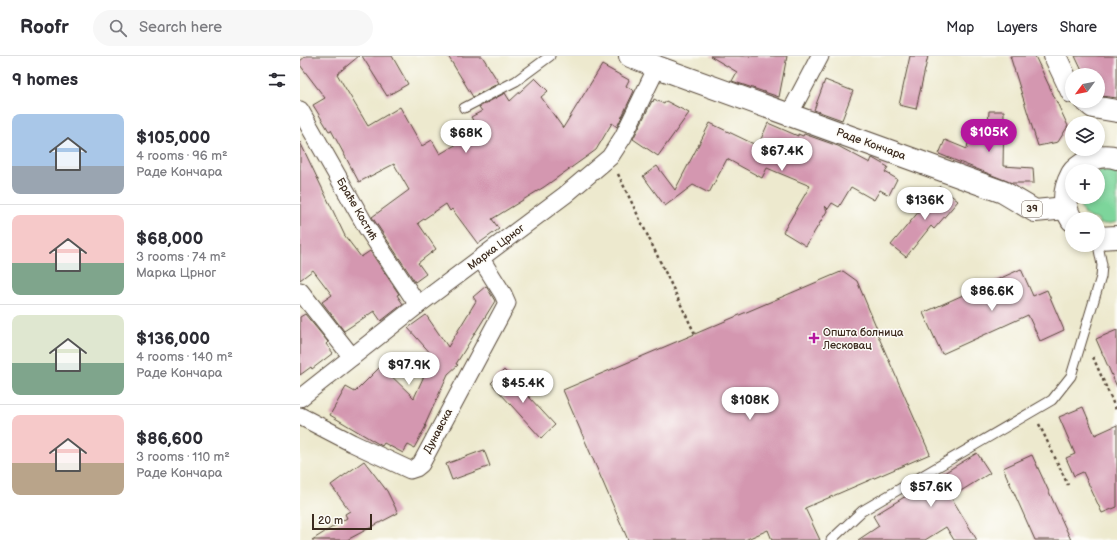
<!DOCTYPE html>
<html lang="en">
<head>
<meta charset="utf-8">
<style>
	:root { --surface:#fff; --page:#f7f7f7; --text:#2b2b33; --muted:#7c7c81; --line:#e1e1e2; --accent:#b5179e }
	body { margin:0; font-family:"Balsamiq Sans",sans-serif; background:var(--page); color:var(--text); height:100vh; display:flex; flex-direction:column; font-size:15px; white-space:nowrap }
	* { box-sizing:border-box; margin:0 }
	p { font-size:13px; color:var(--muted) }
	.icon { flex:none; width:22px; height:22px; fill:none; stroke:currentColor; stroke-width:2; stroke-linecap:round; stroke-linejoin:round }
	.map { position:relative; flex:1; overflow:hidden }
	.details { display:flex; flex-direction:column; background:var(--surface); width:300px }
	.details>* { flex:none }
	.needle { width:26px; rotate:238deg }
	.fabs { position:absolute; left:765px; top:12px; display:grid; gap:8px }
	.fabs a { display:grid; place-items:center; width:40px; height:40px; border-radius:50%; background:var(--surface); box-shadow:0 2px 6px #0003; font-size:20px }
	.scale { position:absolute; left:12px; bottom:10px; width:60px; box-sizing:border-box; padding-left:4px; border:2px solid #3b2a1e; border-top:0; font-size:11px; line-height:14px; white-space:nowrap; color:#3b2a1e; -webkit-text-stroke:3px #fdfcf7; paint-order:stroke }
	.price { position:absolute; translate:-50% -34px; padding:0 9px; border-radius:14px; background:#fff; color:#222; font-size:13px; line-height:26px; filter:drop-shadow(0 1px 2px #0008) }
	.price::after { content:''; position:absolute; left:50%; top:24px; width:12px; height:9px; margin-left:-6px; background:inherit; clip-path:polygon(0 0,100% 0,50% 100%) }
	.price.selected { background:var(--accent); color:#fff }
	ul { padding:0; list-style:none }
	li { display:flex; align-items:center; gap:12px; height:100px; padding:0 12px }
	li+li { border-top:1px solid var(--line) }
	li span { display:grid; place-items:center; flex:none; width:112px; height:80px; border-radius:8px; color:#555 }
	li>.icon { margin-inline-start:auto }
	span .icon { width:48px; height:48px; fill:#fffc; stroke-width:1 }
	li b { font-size:17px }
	h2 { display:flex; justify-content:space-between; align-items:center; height:48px; padding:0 12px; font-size:17px }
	header { display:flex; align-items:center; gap:24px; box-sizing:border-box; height:56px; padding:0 20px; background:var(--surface); border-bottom:1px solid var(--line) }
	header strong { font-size:19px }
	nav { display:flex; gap:22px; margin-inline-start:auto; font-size:14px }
	.search { width:280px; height:36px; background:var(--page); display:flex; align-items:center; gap:10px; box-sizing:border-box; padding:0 14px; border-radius:22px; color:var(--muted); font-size:15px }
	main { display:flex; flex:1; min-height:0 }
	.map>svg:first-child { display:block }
	.green { fill:#7dd59b; stroke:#5c805c }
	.building { fill:#d497b0 }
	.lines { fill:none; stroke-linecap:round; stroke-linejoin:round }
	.service-casing { stroke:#564738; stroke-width:11 }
	.minor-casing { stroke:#564738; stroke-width:19 }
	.primary-casing { stroke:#564738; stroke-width:24 }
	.path { stroke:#564738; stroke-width:2.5; stroke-dasharray:3 3; stroke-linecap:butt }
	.service { stroke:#fff; stroke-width:9 }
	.minor { stroke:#fff; stroke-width:17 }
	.primary { stroke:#fff; stroke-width:22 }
	.poi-dot { fill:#b5179e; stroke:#fdfcf7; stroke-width:1.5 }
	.labels { text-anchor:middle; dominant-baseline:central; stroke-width:3; stroke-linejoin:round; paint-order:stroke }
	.shield { fill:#fdfcf7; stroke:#75695f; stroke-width:1 }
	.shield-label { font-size:10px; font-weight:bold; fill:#3b2a1e }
	.street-label { font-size:11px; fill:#3b2a1e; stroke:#fdfcf7 }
	.poi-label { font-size:11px; fill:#3b2a1e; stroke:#fdfcf7; text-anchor:start }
</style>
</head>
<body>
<header>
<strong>Roofr</strong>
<div class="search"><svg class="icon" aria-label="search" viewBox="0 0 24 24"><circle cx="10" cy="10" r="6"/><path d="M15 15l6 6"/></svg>Search here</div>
<nav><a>Map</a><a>Layers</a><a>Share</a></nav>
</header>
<main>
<section class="details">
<h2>9 homes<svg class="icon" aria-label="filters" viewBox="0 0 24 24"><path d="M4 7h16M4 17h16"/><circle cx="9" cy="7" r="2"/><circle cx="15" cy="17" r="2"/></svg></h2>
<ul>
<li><span style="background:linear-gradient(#a9c7e8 65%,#9aa5b1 0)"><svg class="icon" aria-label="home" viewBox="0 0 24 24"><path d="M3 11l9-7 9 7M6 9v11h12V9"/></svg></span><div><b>$105,000</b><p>4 rooms · 96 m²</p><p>Раде Кончара</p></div></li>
<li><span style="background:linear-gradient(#f6c9c9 60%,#7fa58c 0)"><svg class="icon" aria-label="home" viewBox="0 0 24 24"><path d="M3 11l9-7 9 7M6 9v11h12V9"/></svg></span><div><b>$68,000</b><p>3 rooms · 74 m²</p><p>Марка Црног</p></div></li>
<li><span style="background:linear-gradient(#dfe7d0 60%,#7fa58c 0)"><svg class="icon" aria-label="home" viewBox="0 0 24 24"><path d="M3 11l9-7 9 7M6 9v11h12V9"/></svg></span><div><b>$136,000</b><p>4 rooms · 140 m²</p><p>Раде Кончара</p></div></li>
<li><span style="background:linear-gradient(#f6c9c9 60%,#b9a48a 0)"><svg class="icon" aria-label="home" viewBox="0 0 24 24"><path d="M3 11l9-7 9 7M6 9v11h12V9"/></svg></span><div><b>$86,600</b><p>3 rooms · 110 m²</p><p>Раде Кончара</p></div></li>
</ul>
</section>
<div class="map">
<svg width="817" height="484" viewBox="0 0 817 484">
	<rect width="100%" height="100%" fill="#fdfcf7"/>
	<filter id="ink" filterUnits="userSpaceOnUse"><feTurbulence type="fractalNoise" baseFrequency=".025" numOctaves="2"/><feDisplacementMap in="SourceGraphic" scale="8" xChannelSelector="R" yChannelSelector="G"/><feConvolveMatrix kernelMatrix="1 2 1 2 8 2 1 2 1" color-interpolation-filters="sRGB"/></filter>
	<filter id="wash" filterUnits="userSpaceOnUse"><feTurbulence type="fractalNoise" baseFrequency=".012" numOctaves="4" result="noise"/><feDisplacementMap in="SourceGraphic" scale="16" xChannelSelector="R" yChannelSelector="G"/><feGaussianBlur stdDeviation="0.9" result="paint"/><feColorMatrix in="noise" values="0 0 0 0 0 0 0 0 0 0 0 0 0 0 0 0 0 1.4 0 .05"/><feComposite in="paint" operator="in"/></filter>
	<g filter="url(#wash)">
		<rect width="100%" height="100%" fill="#ede9ce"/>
		<path class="green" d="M807 114 817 117V166L808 168H799L798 163C784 163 780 154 778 141H798V115Z"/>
		<g id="blocks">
			<g class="building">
				<polygon points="6,0 59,0 37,18 68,70 100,51 122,90 132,84 140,98 179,75 171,61 182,55 179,51 205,37 210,45 235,22 248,35 241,41 263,72 302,9 329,24 326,30 334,35 317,71 312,67 296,94 244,131 192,163 199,173 178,188 152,153 150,155 146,148 118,167 136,193 118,207 126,218 115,226 72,161 109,134 94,108 59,126 31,74 29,75 13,49 25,42 0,9 0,5"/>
				<polygon points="62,0 92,0 108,28 87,40"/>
				<polygon points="148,0 182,0 199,27 173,41"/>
				<polygon points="410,0 487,0 479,41 432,25 437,16"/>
				<polygon points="610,0 628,0 616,53 599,49"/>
				<polygon points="710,0 735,0 768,70 758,86 738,90"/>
				<polygon points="775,0 817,0 817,42 801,40 798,37 798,19 784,19"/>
				<polygon points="525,24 553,35 542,64 514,54"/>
				<polygon points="354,43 364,48 366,45 389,57 358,100 333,83 352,45 353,46"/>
				<polygon points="689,55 704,55 703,110 733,112 734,127 712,127 639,98 645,84 667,93 669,80 687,82"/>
				<polygon points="410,67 458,90 468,67 498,80 498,78 503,80 504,78 538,90 570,107 572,102 574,103 588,111 585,116 597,123 589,139 580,134 574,144 551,131 539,151 532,147 528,153 525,150 527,155 506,190 483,176 510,130 467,112 462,122 427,103 409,137 393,129 365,150 343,120 357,110 375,134"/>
				<polygon points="0,86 45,180 61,201 70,195 99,238 97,239 103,248 81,265 74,255 44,275 22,246 32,239 13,214 0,224"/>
				<polygon points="640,130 658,145 634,173 631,170 606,201 591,189"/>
				<polygon points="721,213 733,240 747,234 764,274 740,285 728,259 642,298 623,257"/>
				<polygon points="543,215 557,225 578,275 576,275 630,398 505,452 520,484 472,484 468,474 445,484 328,484 263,334"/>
				<polygon points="186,230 195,245 156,308 158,309 148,318 125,369 126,370 114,392 108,389 103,397 84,387 82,390 30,359 46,331 55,336 81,310 114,342 133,300 108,272 126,259 148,291 176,245 173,241"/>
				<polygon points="5,258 28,286 26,288 33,297 12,313 11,311 0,319 0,261"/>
				<polygon points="817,274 817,331 796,283"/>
				<polygon points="204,314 255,369 241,382 191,327"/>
				<polygon points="783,351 795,379 817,369 817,451 802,457 783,416 774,420 766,402 775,398 759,361"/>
				<polygon points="184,394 190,410 152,424 146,408"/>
				<polygon points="677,397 690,417 651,441 677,484 654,484 646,471 625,484 558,484 579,470 573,460"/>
				<polygon points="732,399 744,425 771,484 735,484 703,412"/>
				<polygon points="64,405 87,435 98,457 47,484 12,484 47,462 45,458 50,455 31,429"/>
			</g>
		</g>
	</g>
	<g filter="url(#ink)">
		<use href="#blocks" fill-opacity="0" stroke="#564738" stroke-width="1"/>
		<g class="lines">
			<defs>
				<g id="service">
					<polyline points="164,52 216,25 250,0"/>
					<polyline points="531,484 562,455 752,344 771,320 801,221 802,209 798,189"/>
				</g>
				<g id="minor">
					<polyline points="0,54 67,172 118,249"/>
					<polyline points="489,59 520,0"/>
					<polyline points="0,235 52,301"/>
					<polyline points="0,342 118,249 265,139 310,101 323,81 357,11"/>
					<polyline points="0,360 52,387 110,414 116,412 121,408 207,247 203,238 181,203"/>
				</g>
				<g id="primary">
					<polyline points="330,0 357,11 703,136 735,155 766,152"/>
					<polyline points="755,0 772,36"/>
					<polyline points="786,45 793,51 817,55"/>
					<path d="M774 115C786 104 801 97 817 102"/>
					<path d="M772 164C762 149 764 133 772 118"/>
					<polyline points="798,182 817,181"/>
				</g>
			</defs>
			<use href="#service" class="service-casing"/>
			<use href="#minor" class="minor-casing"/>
			<use href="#primary" class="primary-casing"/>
			<g class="path">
				<polyline points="318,118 395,278"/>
				<polyline points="793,301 817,356"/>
				<polyline points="739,368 768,429"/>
			</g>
			<use href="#service" class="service"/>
			<use href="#minor" class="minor"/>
			<use href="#primary" class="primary"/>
		</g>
	</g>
	<path class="poi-dot" d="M512 276h4v4h4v4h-4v4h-4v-4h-4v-4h4z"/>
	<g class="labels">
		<rect class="shield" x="722" y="145" width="20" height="16" rx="3"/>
		<g class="shield-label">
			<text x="732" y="153">39</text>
		</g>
		<g class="street-label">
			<text transform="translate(571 88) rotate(20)">Раде Кончара</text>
			<text transform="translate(57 153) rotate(60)">Браће Костић</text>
			<text transform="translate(196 191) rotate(-37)">Марка Црног</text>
			<text transform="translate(138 375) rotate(-62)">Дунавска</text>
		</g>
		<g class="poi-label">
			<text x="523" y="276">Општа болница<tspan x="523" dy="13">Лесковац</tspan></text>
		</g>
	</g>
</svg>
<div class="fabs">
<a><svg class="needle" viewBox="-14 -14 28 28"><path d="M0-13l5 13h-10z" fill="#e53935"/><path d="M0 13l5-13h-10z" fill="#7c7c81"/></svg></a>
<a><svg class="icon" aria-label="layers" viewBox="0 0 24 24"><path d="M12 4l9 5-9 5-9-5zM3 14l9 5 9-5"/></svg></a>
<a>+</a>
<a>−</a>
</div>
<div class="scale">20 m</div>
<b class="price selected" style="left:689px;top:97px">$105K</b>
<b class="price" style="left:166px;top:98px">$68K</b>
<b class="price" style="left:482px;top:116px">$67.4K</b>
<b class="price" style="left:625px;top:165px">$136K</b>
<b class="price" style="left:692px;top:256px">$86.6K</b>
<b class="price" style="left:109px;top:330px">$97.9K</b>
<b class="price" style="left:223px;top:348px">$45.4K</b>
<b class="price" style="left:450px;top:365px">$108K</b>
<b class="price" style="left:631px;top:452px">$57.6K</b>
</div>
</main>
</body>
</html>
